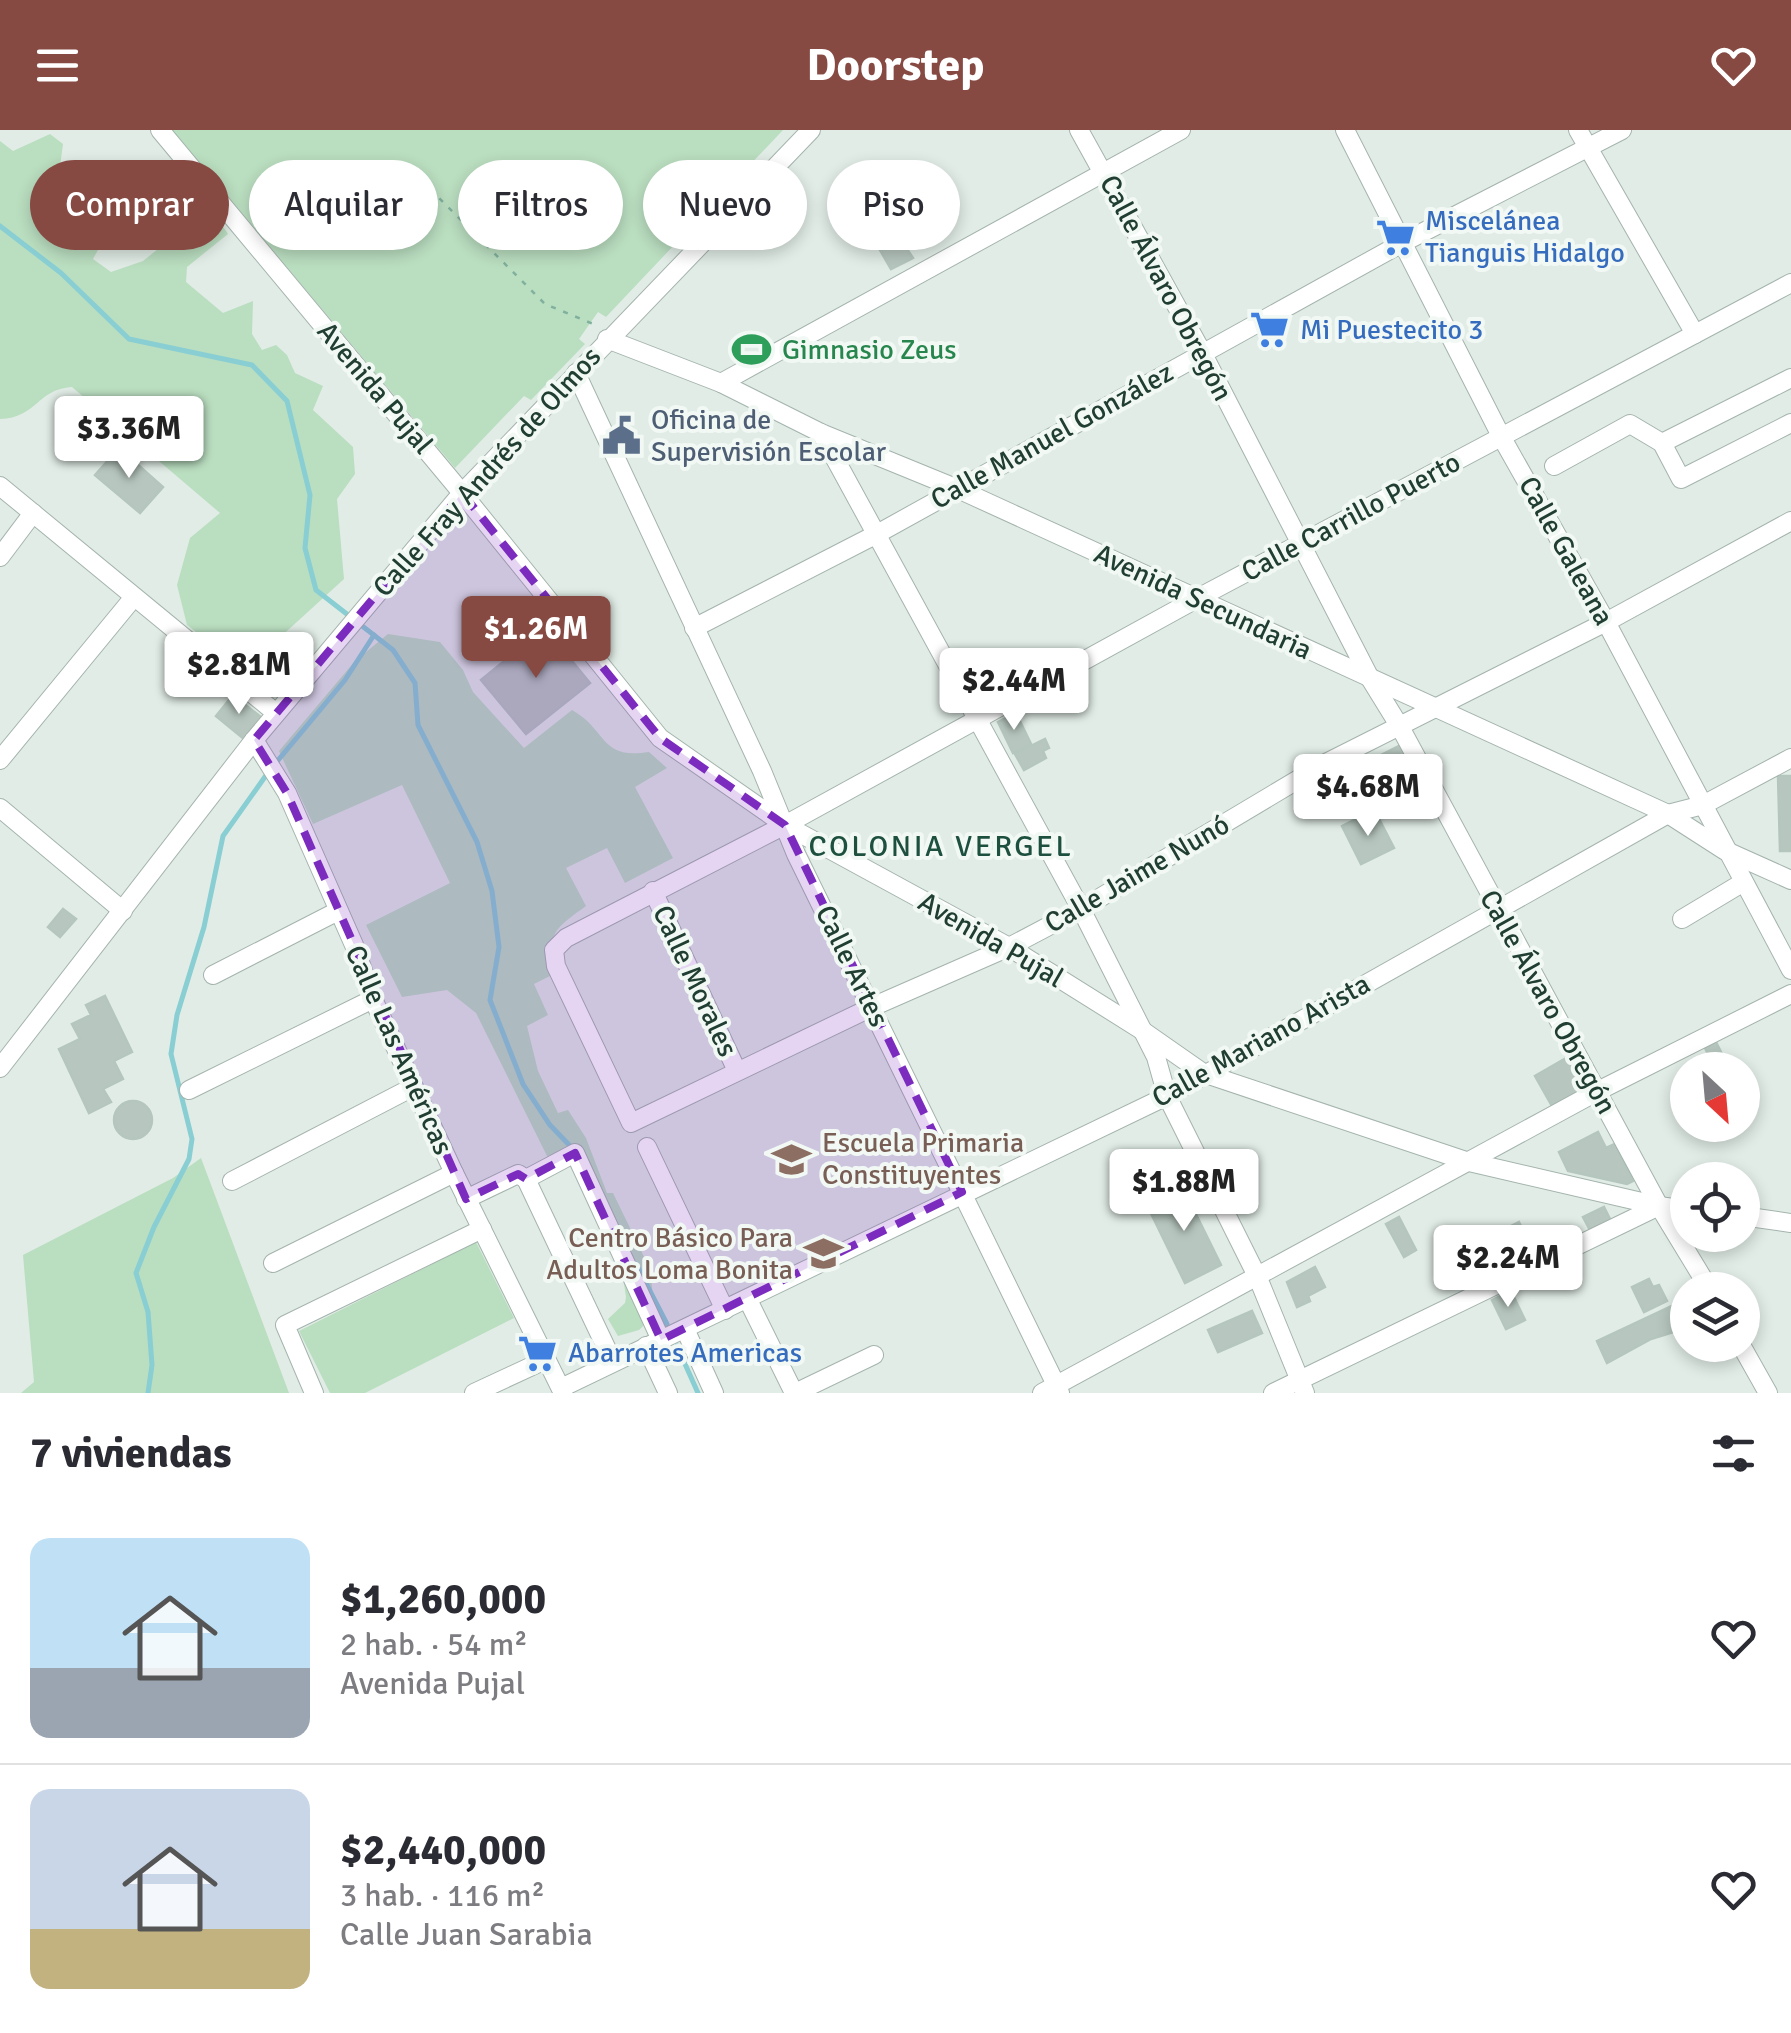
<!DOCTYPE html>
<html lang="es">
<head>
<meta charset="utf-8">
<style>
	:root { --surface:#fff; --page:#f7f7f7; --text:#2b2b33; --muted:#7c7c81; --line:#e1e1e2; --accent:#864a43 }
	body { margin:0; font-family:Signika,sans-serif; background:var(--page); color:var(--text); height:100vh; display:flex; flex-direction:column; font-size:38px; white-space:nowrap }
	* { box-sizing:border-box; margin:0 }
	p { font-size:32px; color:var(--muted) }
	.icon { flex:none; width:55px; height:55px; fill:none; stroke:currentColor; stroke-width:2; stroke-linecap:round; stroke-linejoin:round }
	.map { position:relative; height:1263px; overflow:hidden }
	.side { display:flex; flex-direction:column; background:var(--surface); flex:1 }
	.side>* { flex:none }
	.hud { position:absolute; left:30px; top:30px; width:1000px; height:90px; display:flex; gap:20px }
	.needle { width:65px; rotate:154deg }
	.tools { position:absolute; left:1670px; top:922px; display:grid; gap:20px }
	.tools a { display:grid; place-items:center; width:90px; height:90px; border-radius:50%; background:var(--surface); box-shadow:0 5px 15px #0003; font-size:50px }
	.price { position:absolute; translate:-50% -85px; padding:0 22px; border-radius:10px; background:#fff; color:#222; font-size:32px; line-height:65px; filter:drop-shadow(0 2px 5px #0008) }
	.price::after { content:''; position:absolute; left:50%; top:60px; width:30px; height:22px; margin-left:-15px; background:inherit; clip-path:polygon(0 0,100% 0,50% 100%) }
	.price.on { background:var(--accent); color:#fff }
	ul { padding:0; list-style:none }
	li { display:flex; align-items:center; gap:30px; height:250px; padding:0 30px }
	li+li { border-top:2px solid var(--line) }
	li span { display:grid; place-items:center; flex:none; width:280px; height:200px; border-radius:20px; color:#555 }
	li>.icon { margin-inline-start:auto }
	span .icon { width:120px; height:120px; fill:#fffc; stroke-width:1 }
	li b { font-size:42px }
	h2 { display:flex; justify-content:space-between; align-items:center; height:120px; padding:0 30px; font-size:42px }
	.chip { padding:0 35px; border-radius:45px; background:var(--surface); box-shadow:0 5px 15px #0003; font-size:35px; line-height:90px }
	.chip.on { background:var(--accent); color:#fff }
	header { display:flex; justify-content:space-between; align-items:center; height:130px; padding:0 30px; background:var(--accent); color:#fff; font-size:45px; font-weight:700 }
	.map>svg:first-child { display:block }
	.green { fill:#badec0 }
	.lines { fill:none; stroke-linecap:round; stroke-linejoin:round }
	.stream { stroke:#88ced3; stroke-width:5 }
	.building { fill:#b7c7bf; stroke:#b4c6bd; stroke-width:2.5 }
	.minor-casing { stroke:#a4b4ad; stroke-width:20 }
	.path { stroke:#81b19e; stroke-width:2.5; stroke-dasharray:5 8; stroke-linecap:butt }
	.minor { stroke:#fff; stroke-width:18 }
	.marked { fill:#7b2cbf; fill-opacity:0.2; stroke:#7b2cbf; stroke-width:8; stroke-dasharray:20 12; stroke-linejoin:round }
	.labels { text-anchor:middle; dominant-baseline:central; stroke-width:8; stroke-linejoin:round; paint-order:stroke }
	.shop-label { font-size:28px; fill:#366cbe; stroke:#f2f9f5; text-anchor:start }
	.street-label { font-size:28px; fill:#213e33; stroke:#f2f9f5 }
	.leisure-label { font-size:28px; fill:#27864d; stroke:#f2f9f5; text-anchor:start }
	.service-label { font-size:28px; fill:#4e5e75; stroke:#f2f9f5; text-anchor:start }
	.education-label { font-size:28px; fill:#785e54; stroke:#f2f9f5; text-anchor:start }
	.neighbourhood-label { font-size:30px; letter-spacing:2.5px; fill:#1d503f; stroke:#f2f9f5 }
</style>
</head>
<body>
<header><svg class="icon" aria-label="menu" viewBox="0 0 24 24"><path d="M4 6h16M4 12h16M4 18h16"/></svg>Doorstep<svg class="icon" aria-label="heart" viewBox="0 0 24 24"><path d="M12 20l-8-8c-3-5 5-10 8-4 3-6 11-1 8 4z"/></svg></header>
<div class="map">
<svg width="1791" height="1263" viewBox="0 0 1791 1263">
	<rect width="100%" height="100%" fill="#e1ece6"/>
	<g class="green">
		<polygon points="172,0 783,0 606,187 598,182 579,209 585,214 531,270 524,266 455,338"/>
		<path d="M50 4 63 14 59 44 44 82 69 110 80 81 105 68 117 86 93 129 111 142 143 131 210 77 228 104 187 137 186 152 223 183 253 171 252 204 262 220 276 215 287 225 295 243 323 256 313 280 353 317 355 344 337 369 344 449 244 540 187 495 177 455 190 408 220 383 72 257C37 259 37 288 0 289V11L13 21Z"/>
		<path d="M388 504 440 512 463 540 473 562 524 618 572 580C608 600 599 630 649 622L667 638 635 657 673 728 625 753 607 718 566 738 586 776C553 800 547 803 556 843L534 854 548 885 527 896 538 941 558 983 568 980 586 1008 607 1063H613L650 1139 655 1185 639 1200 618 1206 608 1189 625 1173 626 1167 618 1114 571 1030H549L476 883 447 860 402 867 366 795 450 753 402 655 313 694 279 621 355 531Z"/>
		<polygon points="201,1028 289,1263 21,1263 34,1252 23,1125 173,1048"/>
		<polygon points="476,1112 514,1188 365,1263 330,1263 299,1201"/>
	</g>
	<g class="lines">
		<g class="stream">
			<polyline points="0,96 61,143 129,209 252,235 287,271 310,365 305,418 316,460 393,520 415,553 418,595 477,712 492,761 499,817 490,870 523,954 550,995 574,1020"/>
			<polyline points="274,635 345,550 374,505"/>
			<polyline points="636,1134 667,1194"/>
			<polyline points="677,1216 698,1263"/>
			<polyline points="148,1263 152,1235 148,1182 136,1143 154,1097 189,1029 192,1009 171,924 177,885 204,797 223,706 267,644"/>
		</g>
	</g>
	<g class="building">
		<polygon points="876,106 907,119 913,128 891,139 873,108"/>
		<polygon points="119,318 163,357 140,383 95,345"/>
		<polygon points="545,498 590,553 526,604 481,550"/>
		<polygon points="233,565 262,588 244,609 216,586"/>
		<polygon points="1016,583 1031,614 1013,623 998,592"/>
		<polygon points="1045,609 1049,618 1043,621 1046,628 1024,640 1015,624"/>
		<polygon points="1401,615 1425,662 1368,692 1363,681 1398,663 1379,626"/>
		<polygon points="1778,646 1791,646 1791,721 1780,721"/>
		<polygon points="1364,685 1368,694 1379,689 1394,718 1361,734 1342,696"/>
		<polygon points="63,779 76,789 60,807 48,797"/>
		<polygon points="105,866 132,922 114,931 123,949 103,959 111,972 89,983 59,919 80,909 72,894 91,885 86,875"/>
		<polygon points="1716,912 1730,940 1716,940 1705,918"/>
		<polygon points="1568,927 1585,958 1552,976 1535,946"/>
		<circle cx="133" cy="990" r="19"/>
		<polygon points="1598,1002 1606,1018 1615,1014 1633,1051 1627,1054 1568,1041 1559,1022"/>
		<polygon points="1182,1056 1221,1135 1185,1153 1146,1073"/>
		<polygon points="1604,1077 1611,1091 1591,1102 1583,1087"/>
		<polygon points="1399,1087 1416,1120 1404,1127 1386,1094"/>
		<polygon points="1519,1092 1529,1113 1506,1124 1497,1103"/>
		<polygon points="1470,1124 1479,1144 1460,1153 1450,1133"/>
		<polygon points="1315,1137 1325,1157 1308,1166 1310,1171 1297,1177 1287,1152"/>
		<polygon points="1649,1149 1653,1157 1659,1155 1667,1171 1644,1182 1632,1157"/>
		<polygon points="1511,1161 1525,1190 1506,1199 1492,1170"/>
		<polygon points="1674,1175 1680,1188 1676,1190 1679,1197 1674,1202 1651,1209 1607,1233 1597,1211"/>
		<polygon points="1252,1181 1262,1203 1218,1222 1208,1200"/>
	</g>
	<g class="lines">
		<defs>
			<g id="minor">
				<polyline points="160,0 462,363 660,608 785,695 1009,817 1140,899 1203,943 1469,1032 1659,1076 1688,1080"/>
				<polyline points="1079,0 1202,222 1371,550 1400,597 1659,1076 1710,1160"/>
				<polyline points="1345,0 1502,308 1606,492 1791,840"/>
				<polyline points="1578,0 1695,204"/>
				<polyline points="1791,153 1198,468 785,695 566,808 554,820 556,836 631,993 872,877 1009,817 1081,779 1324,634 1606,492 1791,391"/>
				<polyline points="607,209 721,253 821,303 958,359 1668,684 1724,720 1791,750"/>
				<polyline points="576,243 762,641 796,724 1060,1263"/>
				<polyline points="721,253 1181,0"/>
				<polyline points="821,303 1081,779 1156,927 1167,966 1258,1148 1305,1263"/>
				<polyline points="1662,313 1791,248"/>
				<polyline points="1554,336 1630,294 1662,313 1681,349 1791,293"/>
				<polyline points="0,356 276,583"/>
				<polyline points="0,427 33,383"/>
				<polyline points="694,498 877,404 1404,112 1622,0"/>
				<polyline points="254,610 287,663 354,815 373,869 454,1043 563,1263"/>
				<polyline points="0,630 134,467"/>
				<polyline points="0,678 123,781"/>
				<polyline points="653,761 737,941"/>
				<polyline points="1682,789 1742,753"/>
				<polyline points="213,845 338,781"/>
				<polyline points="0,938 254,610 462,363 811,0"/>
				<polyline points="189,960 373,869"/>
				<polyline points="647,1017 725,1180"/>
				<polyline points="526,1049 613,1232"/>
				<polyline points="232,1051 413,957"/>
				<polyline points="466,1069 518,1044 526,1049 575,1023 661,1210"/>
				<polyline points="1742,1086 1791,1093"/>
				<polyline points="273,1133 454,1043"/>
				<polyline points="748,1170 794,1263"/>
				<polyline points="685,1199 714,1263"/>
				<polyline points="1741,1215 1768,1263"/>
				<polyline points="646,1216 668,1263"/>
				<polyline points="561,1258 1167,966 1668,684 1703,675 1791,628"/>
				<polyline points="314,1263 285,1195 482,1099"/>
				<polyline points="474,1263 545,1230"/>
				<polyline points="795,1263 874,1225"/>
				<polyline points="1042,1263 1598,961 1791,864"/>
				<polyline points="1273,1263 1659,1076"/>
			</g>
		</defs>
		<use href="#minor" class="minor-casing"/>
		<polyline class="path" points="421,50 545,174 598,196"/>
		<use href="#minor" class="minor"/>
	</g>
	<path class="marked" d="M462 363 660 608 785 695 962 1062 661 1210 575 1023 526 1049 518 1044 466 1069 287 663 254 610Z"/>
	<defs>
		<symbol id="supermarket-bare" viewBox="-9 -9 18 18"><path d="M-6-5.5h2.5l.6 2H6L4.5 2H-2.5L-4.4-4H-6ZM-1.5 3.2a1.3 1.3 0 1 0 .1 0ZM3 3.2a1.3 1.3 0 1 0 .1 0Z" fill="#3f7fe0" stroke="#f2f9f5" stroke-width="2.5" paint-order="stroke"/></symbol>
		<symbol id="stadium-bare" viewBox="-9 -9 18 18"><path d="M0-5a6.5 5 0 1 0 0 10a6.5 5 0 1 0 0-10ZM-3.5-1.8h7v3.6h-7Z" fill="#2e9e5b" stroke="#f2f9f5" stroke-width="2.5" paint-order="stroke"/></symbol>
		<symbol id="civic-bare" viewBox="-9 -9 18 18"><path d="M-.6-6.5H3V-4.5H.6V-3L4-1V1h2V6H-6V1h2V-1L-.6-3ZM-1.2 2.5V6h2.4V2.5Z" fill="#5c6f8a" stroke="#f2f9f5" stroke-width="2.5" paint-order="stroke"/></symbol>
		<symbol id="school-bare" viewBox="-9 -9 18 18"><path d="M0-5L7-2L0 1L-7-2ZM-4 1L0 2.5L4 1V4Q0 6-4 4Z" fill="#8d6e63" stroke="#f2f9f5" stroke-width="2.5" paint-order="stroke"/></symbol>
		<symbol id="university-bare" viewBox="-9 -9 18 18"><path d="M0-5L7-2L0 1L-7-2ZM-4 1L0 2.5L4 1V4Q0 6-4 4Z" fill="#8d6e63" stroke="#f2f9f5" stroke-width="2.5" paint-order="stroke"/></symbol>
	</defs>
	<g fill-rule="evenodd">
		<use href="#supermarket-bare" x="1368" y="80" width="55" height="55"/>
		<use href="#supermarket-bare" x="1242" y="172" width="55" height="55"/>
		<use href="#stadium-bare" x="724" y="192" width="55" height="55"/>
		<use href="#civic-bare" x="594" y="278" width="55" height="55"/>
		<use href="#school-bare" x="764" y="1002" width="55" height="55"/>
		<use href="#university-bare" x="796" y="1096" width="55" height="55"/>
		<use href="#supermarket-bare" x="510" y="1196" width="55" height="55"/>
	</g>
	<g class="labels">
		<g class="shop-label">
			<text x="1425" y="91">Miscelánea<tspan x="1425" dy="32">Tianguis Hidalgo</tspan></text>
			<text x="1300" y="200">Mi Puestecito 3</text>
			<text x="568" y="1223">Abarrotes Americas</text>
		</g>
		<g class="street-label">
			<text transform="translate(1166 158) rotate(62)">Calle Álvaro Obregón</text>
			<text transform="translate(375 258) rotate(50)">Avenida Pujal</text>
			<text transform="translate(1052 306) rotate(-29)">Calle Manuel González</text>
			<text transform="translate(487 342) rotate(-48)">Calle Fray Andrés de Olmos</text>
			<text transform="translate(1351 387) rotate(-28)">Calle Carrillo Puerto</text>
			<text transform="translate(1566 421) rotate(61)">Calle Galeana</text>
			<text transform="translate(1203 472) rotate(25)">Avenida Secundaria</text>
			<text transform="translate(1137 744) rotate(-30)">Calle Jaime Nunó</text>
			<text transform="translate(991 810) rotate(30)">Avenida Pujal</text>
			<text transform="translate(852 836) rotate(64)">Calle Artes</text>
			<text transform="translate(695 851) rotate(65)">Calle Morales</text>
			<text transform="translate(1548 872) rotate(61)">Calle Álvaro Obregón</text>
			<text transform="translate(1261 911) rotate(-29)">Calle Mariano Arista</text>
			<text transform="translate(399 920) rotate(66)">Calle Las Américas</text>
		</g>
		<g class="leisure-label">
			<text x="782" y="220">Gimnasio Zeus</text>
		</g>
		<g class="service-label">
			<text x="651" y="290">Oficina de<tspan x="651" dy="32">Supervisión Escolar</tspan></text>
		</g>
		<g class="education-label">
			<text x="822" y="1013">Escuela Primaria<tspan x="822" dy="32">Constituyentes</tspan></text>
			<text x="793" y="1108" text-anchor="end">Centro Básico Para<tspan x="793" dy="32">Adultos Loma Bonita</tspan></text>
		</g>
		<g class="neighbourhood-label">
			<text x="941" y="716">COLONIA VERGEL</text>
		</g>
	</g>
</svg>
<div class="tools">
<a><svg class="needle" viewBox="-14 -14 28 28"><path d="M0-13l5 13h-10z" fill="#e53935"/><path d="M0 13l5-13h-10z" fill="#7c7c81"/></svg></a>
<a><svg class="icon" aria-label="locate" viewBox="0 0 24 24"><circle cx="12" cy="12" r="6"/><path d="M12 2v4M12 18v4M2 12h4M18 12h4"/></svg></a>
<a><svg class="icon" aria-label="layers" viewBox="0 0 24 24"><path d="M12 4l9 5-9 5-9-5zM3 14l9 5 9-5"/></svg></a>
</div>
<b class="price" style="left:129px;top:351px">$3.36M</b>
<b class="price on" style="left:536px;top:551px">$1.26M</b>
<b class="price" style="left:239px;top:587px">$2.81M</b>
<b class="price" style="left:1014px;top:603px">$2.44M</b>
<b class="price" style="left:1368px;top:709px">$4.68M</b>
<b class="price" style="left:1184px;top:1104px">$1.88M</b>
<b class="price" style="left:1508px;top:1180px">$2.24M</b>
<div class="hud">
<a class="chip on">Comprar</a>
<a class="chip">Alquilar</a>
<a class="chip">Filtros</a>
<a class="chip">Nuevo</a>
<a class="chip">Piso</a>
</div>
</div>
<section class="side">
<h2>7 viviendas<svg class="icon" aria-label="filters" viewBox="0 0 24 24"><path d="M4 7h16M4 17h16"/><circle cx="9" cy="7" r="2"/><circle cx="15" cy="17" r="2"/></svg></h2>
<ul>
<li><span style="background:linear-gradient(#bfe0f5 65%,#9aa5b1 0)"><svg class="icon" aria-label="home" viewBox="0 0 24 24"><path d="M3 11l9-7 9 7M6 9v11h12V9"/></svg></span><div><b>$1,260,000</b><p>2 hab. · 54 m²</p><p>Avenida Pujal</p></div><svg class="icon" aria-label="heart" viewBox="0 0 24 24"><path d="M12 20l-8-8c-3-5 5-10 8-4 3-6 11-1 8 4z"/></svg></li>
<li><span style="background:linear-gradient(#c9d6e8 70%,#c2b280 0)"><svg class="icon" aria-label="home" viewBox="0 0 24 24"><path d="M3 11l9-7 9 7M6 9v11h12V9"/></svg></span><div><b>$2,440,000</b><p>3 hab. · 116 m²</p><p>Calle Juan Sarabia</p></div><svg class="icon" aria-label="heart" viewBox="0 0 24 24"><path d="M12 20l-8-8c-3-5 5-10 8-4 3-6 11-1 8 4z"/></svg></li>
</ul>
</section>
</body>
</html>
